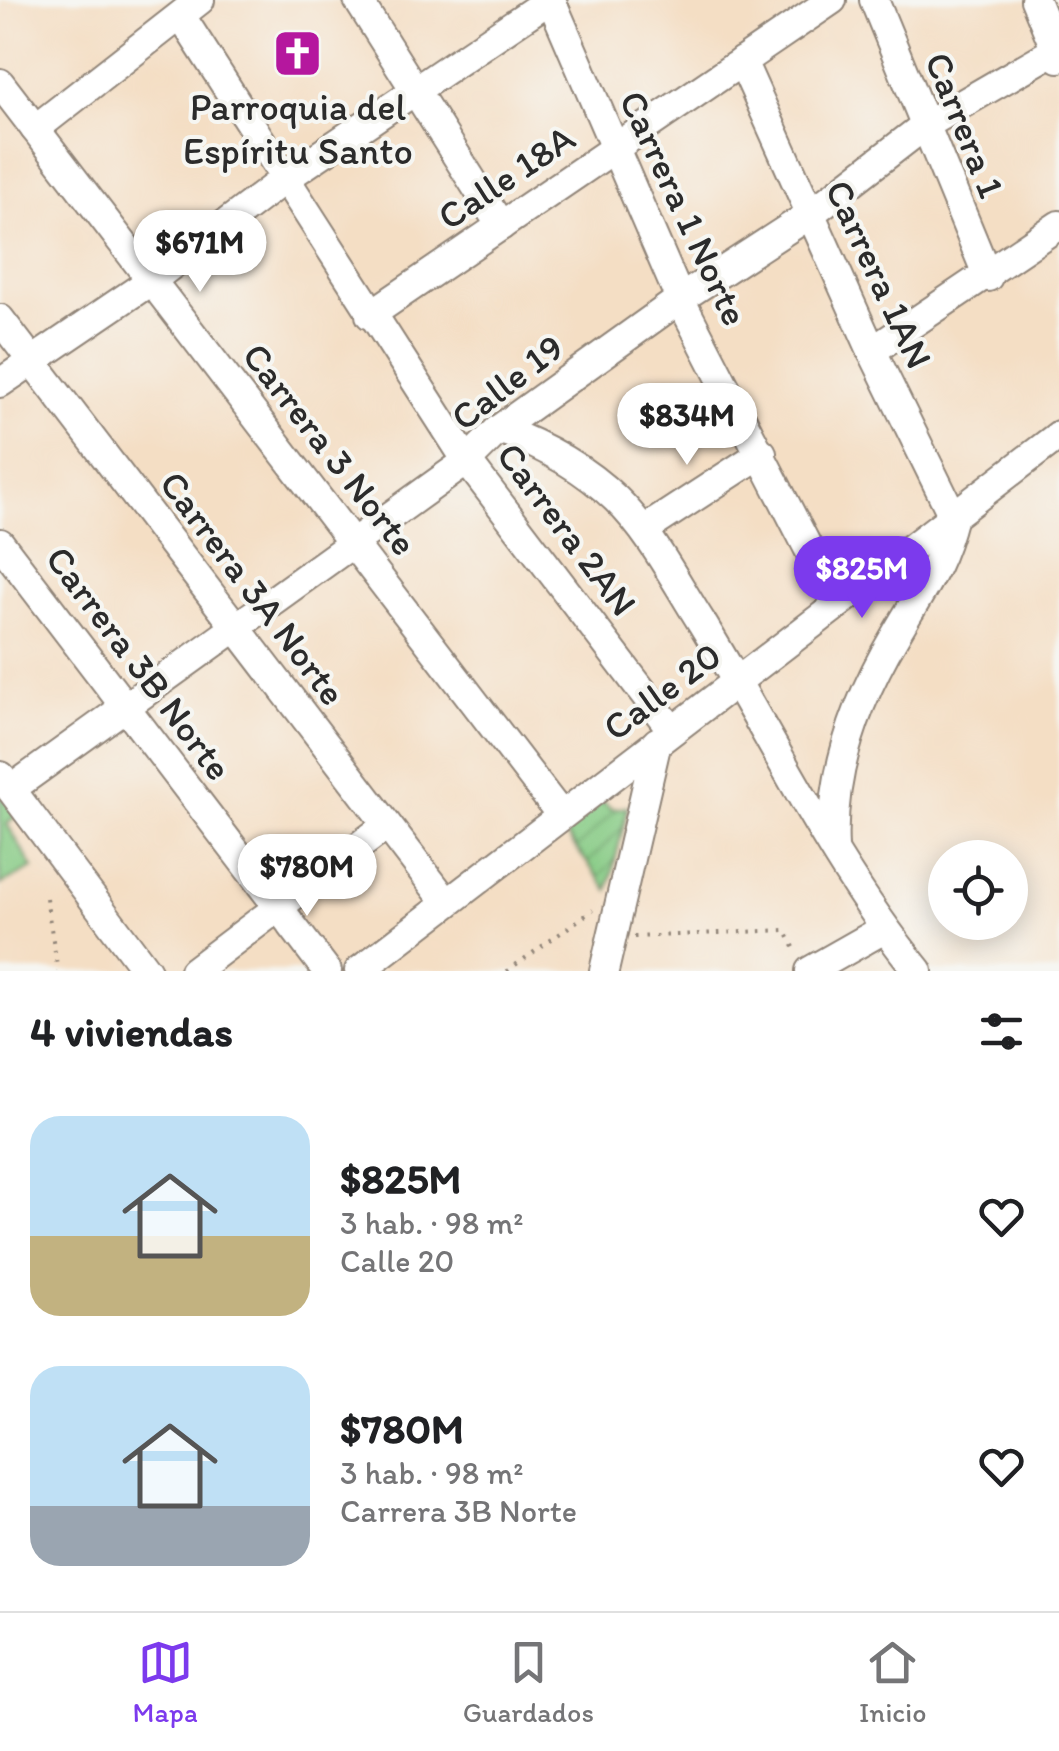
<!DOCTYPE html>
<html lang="es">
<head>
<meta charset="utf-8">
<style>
	:root { --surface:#fff; --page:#f6f6f6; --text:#202124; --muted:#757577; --line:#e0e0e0; --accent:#7c3aed }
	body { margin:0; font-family:Itim,sans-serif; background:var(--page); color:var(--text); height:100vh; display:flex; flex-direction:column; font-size:38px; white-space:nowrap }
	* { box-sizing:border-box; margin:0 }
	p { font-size:32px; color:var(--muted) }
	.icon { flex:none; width:55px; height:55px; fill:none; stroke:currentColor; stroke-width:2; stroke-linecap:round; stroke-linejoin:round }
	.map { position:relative; height:971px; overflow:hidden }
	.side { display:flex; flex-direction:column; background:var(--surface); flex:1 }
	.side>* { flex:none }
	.buttons { position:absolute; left:928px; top:840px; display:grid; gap:20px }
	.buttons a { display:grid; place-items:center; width:100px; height:100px; border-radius:50%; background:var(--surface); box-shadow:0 5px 25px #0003; font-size:50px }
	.price { position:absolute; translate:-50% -85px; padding:0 22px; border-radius:35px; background:#fff; color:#222; font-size:32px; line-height:65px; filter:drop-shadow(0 2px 5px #0008) }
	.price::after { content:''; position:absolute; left:50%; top:60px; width:30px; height:22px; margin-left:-15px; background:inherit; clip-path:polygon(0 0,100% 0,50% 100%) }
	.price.selected { background:var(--accent); color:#fff }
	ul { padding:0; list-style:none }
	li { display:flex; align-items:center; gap:30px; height:250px; padding:0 30px }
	li span { display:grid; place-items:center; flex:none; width:280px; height:200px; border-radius:30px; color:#555 }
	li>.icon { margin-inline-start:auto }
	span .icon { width:120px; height:120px; fill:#fffc; stroke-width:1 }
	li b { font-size:42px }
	h2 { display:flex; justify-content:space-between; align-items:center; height:120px; padding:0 30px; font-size:42px }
	.tab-bar { display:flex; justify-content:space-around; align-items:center; height:140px; border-top:2px solid var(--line); background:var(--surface); font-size:28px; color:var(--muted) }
	.tab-bar a { display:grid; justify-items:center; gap:5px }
	.tab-bar .selected { color:var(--accent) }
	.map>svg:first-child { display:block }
	.green { fill:#85ca83; stroke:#587a57; stroke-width:2.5 }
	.garden { fill:url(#garden-furrows); stroke:#587a57; stroke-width:2.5 }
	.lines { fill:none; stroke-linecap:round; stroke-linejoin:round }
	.minor-casing { stroke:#908478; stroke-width:32 }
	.path { stroke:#908478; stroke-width:4; stroke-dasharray:2.5 8; stroke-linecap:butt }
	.minor { stroke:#fff; stroke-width:28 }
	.labels { text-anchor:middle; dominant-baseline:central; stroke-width:8; stroke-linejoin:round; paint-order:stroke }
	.poi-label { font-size:38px; fill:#2b2b2b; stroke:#f6f6f2 }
	.street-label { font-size:38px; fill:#2b2b2b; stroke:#f6f6f2 }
</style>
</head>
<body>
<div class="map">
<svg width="1059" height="971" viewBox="0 0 1059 971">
	<defs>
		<pattern id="garden-furrows" width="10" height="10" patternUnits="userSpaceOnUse" patternTransform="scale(2.5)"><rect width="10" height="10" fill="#85ca83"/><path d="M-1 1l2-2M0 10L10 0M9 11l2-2" fill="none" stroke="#6da46b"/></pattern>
	</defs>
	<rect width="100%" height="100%" fill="#f6f6f2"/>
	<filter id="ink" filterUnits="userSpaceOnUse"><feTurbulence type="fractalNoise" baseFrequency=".01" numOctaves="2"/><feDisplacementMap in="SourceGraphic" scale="20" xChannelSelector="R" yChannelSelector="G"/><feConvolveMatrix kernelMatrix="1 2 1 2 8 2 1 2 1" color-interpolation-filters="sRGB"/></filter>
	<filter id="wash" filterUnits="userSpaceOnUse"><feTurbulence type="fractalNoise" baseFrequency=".0048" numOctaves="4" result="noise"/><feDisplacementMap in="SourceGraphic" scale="40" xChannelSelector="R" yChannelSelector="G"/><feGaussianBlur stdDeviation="2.25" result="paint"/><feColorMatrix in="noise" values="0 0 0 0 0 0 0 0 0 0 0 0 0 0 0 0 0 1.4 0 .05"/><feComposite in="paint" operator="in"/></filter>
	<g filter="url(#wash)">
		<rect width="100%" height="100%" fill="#f4dec4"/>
		<polygon class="green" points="0,792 17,815 7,824 33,868 0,885"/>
		<polygon class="garden" points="603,801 611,809 628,807 608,890 560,827"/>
	</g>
	<g filter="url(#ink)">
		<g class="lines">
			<defs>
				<g id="minor">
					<polyline points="358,0 501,226"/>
					<polyline points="551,0 680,299 837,604"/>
					<polyline points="874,0 988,277"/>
					<polyline points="1035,0 1059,58"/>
					<polyline points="181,16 467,461 672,730"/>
					<polyline points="742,61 872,351 953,516"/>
					<polyline points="0,83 561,815"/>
					<polyline points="35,129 200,0"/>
					<polyline points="370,315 832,0"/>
					<polyline points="0,319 447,903"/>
					<polyline points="872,351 1059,225"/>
					<polyline points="0,383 152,280 283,180 549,0"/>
					<path d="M499 429C542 445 583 467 616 499 652 534 675 581 702 623 773 739 832 865 918 971"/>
					<polyline points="644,530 762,453"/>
					<polyline points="0,543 327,971"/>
					<polyline points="1,776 147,971"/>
					<polyline points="11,789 467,461 499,429 680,299 809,215 924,126 1059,48"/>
					<path d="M834 848C830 773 858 698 896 634 923 587 939 570 953 516"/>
					<polyline points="194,971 387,825"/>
					<polyline points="359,971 1059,435"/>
					<polyline points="604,971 657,742"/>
					<polyline points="810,971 884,929"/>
				</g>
			</defs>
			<use href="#minor" class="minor-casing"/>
			<g class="path">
				<polyline points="46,898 58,971"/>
				<polyline points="634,937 785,930 796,951"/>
				<polyline points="507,971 593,910"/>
			</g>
			<use href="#minor" class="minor"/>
		</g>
	</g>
	<defs>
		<symbol id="church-square" viewBox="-11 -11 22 22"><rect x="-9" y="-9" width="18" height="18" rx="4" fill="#b5179e" stroke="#f6f6f2"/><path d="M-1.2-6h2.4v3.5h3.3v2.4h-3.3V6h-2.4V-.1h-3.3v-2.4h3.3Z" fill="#fff"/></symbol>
	</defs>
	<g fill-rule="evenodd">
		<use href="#church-square" x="270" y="26" width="55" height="55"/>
	</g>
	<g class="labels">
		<g class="poi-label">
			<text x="298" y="107">Parroquia del<tspan x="298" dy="44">Espíritu Santo</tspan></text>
		</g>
		<g class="street-label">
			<text transform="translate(965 125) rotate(68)">Carrera 1</text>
			<text transform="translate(506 177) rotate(-34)">Calle 18A</text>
			<text transform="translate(684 208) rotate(65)">Carrera 1 Norte</text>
			<text transform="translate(879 274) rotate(65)">Carrera 1AN</text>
			<text transform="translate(507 382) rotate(-38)">Calle 19</text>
			<text transform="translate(330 449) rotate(52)">Carrera 3 Norte</text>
			<text transform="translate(567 529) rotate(53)">Carrera 2AN</text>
			<text transform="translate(253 588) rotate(53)">Carrera 3A Norte</text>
			<text transform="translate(139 663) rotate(53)">Carrera 3B Norte</text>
			<text transform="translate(662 691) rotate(-37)">Calle 20</text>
		</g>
	</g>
</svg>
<div class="buttons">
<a><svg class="icon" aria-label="locate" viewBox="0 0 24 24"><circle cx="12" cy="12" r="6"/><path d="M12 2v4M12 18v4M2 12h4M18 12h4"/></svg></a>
</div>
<b class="price" style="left:200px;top:295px">$671M</b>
<b class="price" style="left:687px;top:468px">$834M</b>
<b class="price selected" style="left:862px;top:621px">$825M</b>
<b class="price" style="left:307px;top:919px">$780M</b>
</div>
<section class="side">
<h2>4 viviendas<svg class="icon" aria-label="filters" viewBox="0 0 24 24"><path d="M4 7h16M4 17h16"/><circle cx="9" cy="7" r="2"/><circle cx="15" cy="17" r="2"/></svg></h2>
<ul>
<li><span style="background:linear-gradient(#bfe0f5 60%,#c2b280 0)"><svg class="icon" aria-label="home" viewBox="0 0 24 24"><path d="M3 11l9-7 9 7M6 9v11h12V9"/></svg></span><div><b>$825M</b><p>3 hab. · 98 m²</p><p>Calle 20</p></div><svg class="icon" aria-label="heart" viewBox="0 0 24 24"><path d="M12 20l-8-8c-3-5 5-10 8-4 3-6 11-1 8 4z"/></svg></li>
<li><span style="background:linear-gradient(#bfe0f5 70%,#9aa5b1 0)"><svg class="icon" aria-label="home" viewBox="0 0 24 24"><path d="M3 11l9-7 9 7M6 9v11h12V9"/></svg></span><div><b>$780M</b><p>3 hab. · 98 m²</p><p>Carrera 3B Norte</p></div><svg class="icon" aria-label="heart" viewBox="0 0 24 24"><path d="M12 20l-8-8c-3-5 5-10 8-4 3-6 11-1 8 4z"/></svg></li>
</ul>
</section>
<nav class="tab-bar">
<a class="selected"><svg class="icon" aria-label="map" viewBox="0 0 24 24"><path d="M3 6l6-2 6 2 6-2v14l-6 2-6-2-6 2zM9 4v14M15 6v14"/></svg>Mapa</a>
<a><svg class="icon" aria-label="saved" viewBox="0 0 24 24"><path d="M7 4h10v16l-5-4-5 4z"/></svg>Guardados</a>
<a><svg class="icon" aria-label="home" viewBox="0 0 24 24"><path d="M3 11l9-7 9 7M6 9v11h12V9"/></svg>Inicio</a>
</nav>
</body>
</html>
